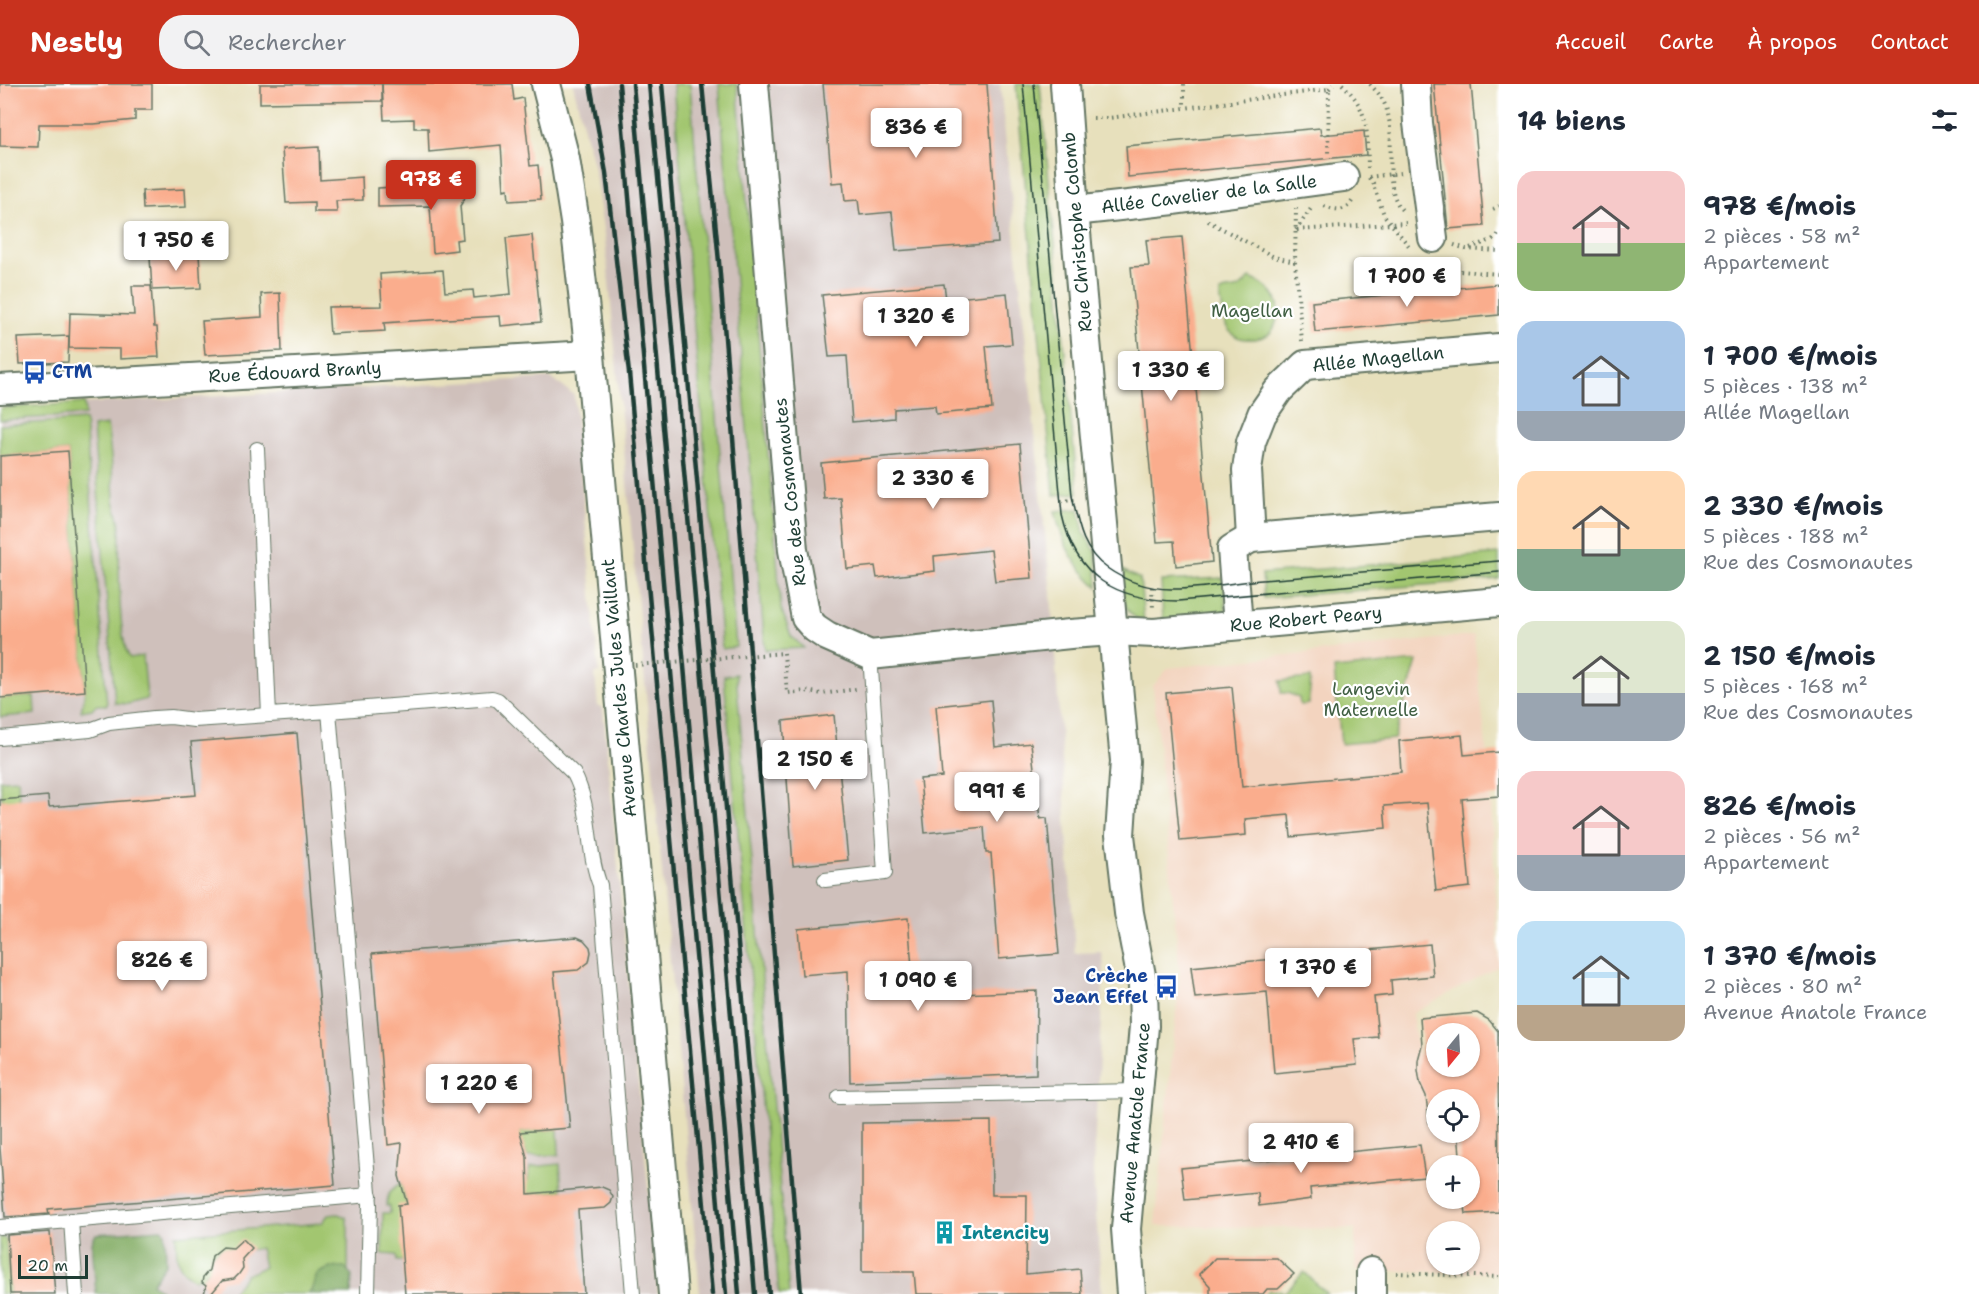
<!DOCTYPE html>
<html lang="fr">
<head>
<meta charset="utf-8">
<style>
	:root { --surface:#fff; --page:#f2f2f3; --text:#1f2937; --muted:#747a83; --accent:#c8321e }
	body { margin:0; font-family:"Shantell Sans",sans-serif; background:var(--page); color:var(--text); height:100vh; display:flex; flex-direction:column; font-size:22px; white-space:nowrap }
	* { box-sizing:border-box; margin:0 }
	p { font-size:20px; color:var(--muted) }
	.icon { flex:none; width:33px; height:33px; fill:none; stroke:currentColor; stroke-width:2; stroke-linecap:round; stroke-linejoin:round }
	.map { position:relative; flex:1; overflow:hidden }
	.panel { display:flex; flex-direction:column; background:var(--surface); width:480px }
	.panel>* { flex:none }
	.needle { width:39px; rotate:198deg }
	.fabs { position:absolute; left:1426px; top:939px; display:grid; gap:12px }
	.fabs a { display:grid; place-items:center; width:54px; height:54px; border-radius:50%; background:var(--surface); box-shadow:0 2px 4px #0004; font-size:30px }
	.scale { position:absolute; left:18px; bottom:15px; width:70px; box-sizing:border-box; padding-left:6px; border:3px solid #1f3d34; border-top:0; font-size:16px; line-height:21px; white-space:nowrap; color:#1f3d34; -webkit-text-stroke:4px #fff; paint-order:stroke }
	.price { position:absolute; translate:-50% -51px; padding:0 14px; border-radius:6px; background:#fff; color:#222; font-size:20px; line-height:39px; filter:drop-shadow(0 2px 3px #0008) }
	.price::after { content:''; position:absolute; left:50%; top:36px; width:18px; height:14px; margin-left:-9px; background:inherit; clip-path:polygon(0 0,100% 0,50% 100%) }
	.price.selected { background:var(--accent); color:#fff }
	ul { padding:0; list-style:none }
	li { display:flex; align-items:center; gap:18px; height:150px; padding:0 18px }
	li span { display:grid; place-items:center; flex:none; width:168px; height:120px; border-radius:18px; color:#555 }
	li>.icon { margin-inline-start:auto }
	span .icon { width:72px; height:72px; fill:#fffc; stroke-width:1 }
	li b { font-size:26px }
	h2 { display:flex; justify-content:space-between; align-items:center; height:72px; padding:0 18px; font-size:26px }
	header { display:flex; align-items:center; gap:36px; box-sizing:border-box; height:84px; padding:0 30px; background:var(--accent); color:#fff }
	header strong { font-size:28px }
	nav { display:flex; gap:33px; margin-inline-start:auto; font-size:21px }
	.search { width:420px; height:54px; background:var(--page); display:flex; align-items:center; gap:15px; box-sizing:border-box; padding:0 21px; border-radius:24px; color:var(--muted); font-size:22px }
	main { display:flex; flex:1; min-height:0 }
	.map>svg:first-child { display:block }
	.built { fill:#f3d4bf; fill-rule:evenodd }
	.industrial { fill:#cfc0bb }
	.green { fill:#a2c670; stroke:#608252; stroke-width:1.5 }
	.forest { fill:#81ab62; stroke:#50744b; stroke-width:1.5 }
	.building { fill:#faad8d; fill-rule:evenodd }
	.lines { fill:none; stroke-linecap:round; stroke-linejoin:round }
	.service-casing { stroke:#657664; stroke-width:16 }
	.minor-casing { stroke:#657664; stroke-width:32 }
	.path { stroke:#657664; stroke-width:4; stroke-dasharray:1.5 4.5; stroke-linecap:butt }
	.service { stroke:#fff; stroke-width:14 }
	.minor { stroke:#fff; stroke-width:28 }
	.tram { stroke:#1f3d34; stroke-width:1.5 }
	.rail { stroke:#1f3d34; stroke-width:4.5 }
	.path-bridge { stroke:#657664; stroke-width:4; stroke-dasharray:1.5 4.5; stroke-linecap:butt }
	.labels { text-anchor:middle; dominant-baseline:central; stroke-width:4.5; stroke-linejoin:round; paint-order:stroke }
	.street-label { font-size:18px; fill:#1f3d34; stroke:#fff }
	.park-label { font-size:18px; fill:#405f43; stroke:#fff }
	.transit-label { font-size:18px; font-weight:bold; fill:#164399; stroke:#fff; text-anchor:start }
	.culture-label { font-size:18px; font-weight:bold; fill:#0d838f; stroke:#fff; text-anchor:start }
</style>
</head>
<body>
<header>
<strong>Nestly</strong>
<div class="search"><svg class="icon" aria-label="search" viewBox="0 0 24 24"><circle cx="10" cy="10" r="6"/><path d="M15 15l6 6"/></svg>Rechercher</div>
<nav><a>Accueil</a><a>Carte</a><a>À propos</a><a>Contact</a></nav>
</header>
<main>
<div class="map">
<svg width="1499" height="1210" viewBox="0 0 1499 1210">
	<rect width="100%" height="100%" fill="#fff"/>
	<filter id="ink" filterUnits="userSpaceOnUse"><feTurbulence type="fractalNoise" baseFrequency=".0167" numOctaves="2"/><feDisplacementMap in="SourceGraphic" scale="12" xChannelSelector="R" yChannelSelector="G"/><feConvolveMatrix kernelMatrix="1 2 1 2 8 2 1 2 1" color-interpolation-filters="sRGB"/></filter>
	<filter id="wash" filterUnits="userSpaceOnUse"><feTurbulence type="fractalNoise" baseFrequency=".008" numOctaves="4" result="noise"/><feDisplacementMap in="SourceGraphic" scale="24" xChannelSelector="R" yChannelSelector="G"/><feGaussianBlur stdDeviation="1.35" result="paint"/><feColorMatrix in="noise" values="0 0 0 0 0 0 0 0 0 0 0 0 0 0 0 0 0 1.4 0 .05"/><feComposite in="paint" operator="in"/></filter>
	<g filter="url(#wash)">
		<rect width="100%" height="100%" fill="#e7e0bc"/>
		<path class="built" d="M1474 551 1490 700 1499 882 1412 930 1429 1038H1437V1048L1458 1049 1461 1081 1437 1082V1114L1464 1115 1466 1130 1499 1128V1189L1355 1186V1145L1155 1142 1180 891 1153 602 1168 584ZM1437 1148H1470V1180H1437Z"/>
		<g class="industrial">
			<polygon points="573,0 1000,0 1051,510 1075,869 1102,868 1104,882 1093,1087 1102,1210 700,1210 606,165 595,89"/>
			<polygon points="551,294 574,311 599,589 595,590 598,623 603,623 658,1210 0,1210 0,324"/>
		</g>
		<g class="green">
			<path d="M673 0H690C706 188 719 375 736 563L722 565Z"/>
			<polygon points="719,0 737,0 781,524 791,552 804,564 765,566"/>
			<polygon points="1016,0 1040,0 1078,409 1054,411"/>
			<path d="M1250 194C1267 201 1284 214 1277 235 1276 239 1274 245 1271 248 1267 253 1260 254 1255 255 1230 258 1223 242 1222 221 1221 216 1219 213 1220 208 1236 202 1234 211 1250 194Z"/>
			<polygon points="84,319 85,331 0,336 0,324"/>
			<polygon points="85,336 107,621 97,621 92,625 81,627 85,607 68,367 0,372 0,341"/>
			<path d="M107 341C111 366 113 390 114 415 115 425 121 436 120 446 119 471 117 556 130 574L143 572 147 615 128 620 115 619 93 343Z"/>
			<path d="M1079 425 1084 449 1096 468 1098 503C1072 479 1063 462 1055 427Z"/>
			<polygon points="1499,470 1499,495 1264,514 1262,490"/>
			<path d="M1122 486 1140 495 1144 537C1119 531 1123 507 1122 486Z"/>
			<polygon points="1224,494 1226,531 1163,536 1161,497"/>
			<polygon points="1417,577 1394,655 1341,660 1334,585"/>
			<polygon points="736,590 789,1210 779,1210 724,592"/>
			<path d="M1310 594C1312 604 1308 610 1309 620L1300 621 1299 614 1288 609H1281L1280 597Z"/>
			<polygon points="34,612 35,630 0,633 0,614"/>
			<polygon points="18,695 20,726 0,717 2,717 0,696"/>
			<polygon points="558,1045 559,1071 527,1072 519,1048"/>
			<polygon points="560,1080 562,1107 524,1110 531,1083"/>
			<path d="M401 1099 407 1120 403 1177H397L396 1171 382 1170 383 1129H390V1122H387C387 1109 391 1105 401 1099Z"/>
			<path d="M338 1130 346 1133 348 1144V1187L344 1183 330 1184 317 1190 311 1207 307 1210H231L246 1191 264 1183 260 1164 239 1168C228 1161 220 1162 212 1172L211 1185 205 1189 203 1196 197 1193 194 1196C174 1181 177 1175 176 1151L322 1139 328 1131Z"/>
			<polygon points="0,1153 6,1155 10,1210 0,1210"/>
			<polygon points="1304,1188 1327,1210 1265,1210 1269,1206 1280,1207 1283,1210"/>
		</g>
		<g class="forest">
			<polygon points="161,1145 165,1148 166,1179 152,1199 165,1210 96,1210 92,1158 96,1150"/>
			<polygon points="344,1183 352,1192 351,1210 307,1210 312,1207 317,1190 330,1184"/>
		</g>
		<g id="blocks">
			<g class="building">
				<polygon points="0,0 152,0 152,26 135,26 135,36 94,40 39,40 38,63 0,62"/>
				<polygon points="260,0 382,0 382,17 260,19"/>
				<polygon points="382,0 512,0 514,16 523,14 530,82 538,81 541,115 509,117 508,105 504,106 501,61 429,68 428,44 414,44 414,35 384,36"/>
				<polygon points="823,0 987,0 998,159 896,167 892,128 860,131 858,116 845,117 843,98 832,99"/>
				<polygon points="1434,0 1471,0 1484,142 1448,145"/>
				<polygon points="1320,44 1321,51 1364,47 1366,71 1128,93 1126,62"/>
				<polygon points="319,63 320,96 362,93 363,116 336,117 337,128 314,128 314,118 286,119 282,65"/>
				<polygon points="441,100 442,111 468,109 460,122 463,155 456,156 457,166 433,169 430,122 378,123 378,104"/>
				<polygon points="185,105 186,123 143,125 142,107"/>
				<polygon points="532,151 541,238 501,242 500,232 412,237 384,239 385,247 330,250 328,223 382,222 380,190 443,186 445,208 473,206 474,214 511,210 506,154"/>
				<polygon points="1182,153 1212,478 1176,482 1174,457 1157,458 1131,183 1149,182 1146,156"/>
				<polygon points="199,170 201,204 152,206 150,173"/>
				<polygon points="944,200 946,215 1007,209 1012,260 986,262 992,325 936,330 935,322 894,325 894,334 852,338 847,272 829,273 822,211"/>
				<polygon points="1499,200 1499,231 1315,248 1312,218"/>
				<polygon points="132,202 151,202 154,243 157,243 159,273 120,275 120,265 69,264 70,229 134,231"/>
				<polygon points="280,209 282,267 205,271 202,237 262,233 261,210"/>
				<polygon points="69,252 68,278 20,280 18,254"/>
				<polygon points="1020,360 1032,494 995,497 991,466 934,472 935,487 877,494 875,482 847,485 841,414 824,415 821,379"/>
				<polygon points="68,367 85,607 0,614 0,372"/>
				<polygon points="1232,603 1242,703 1401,688 1399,657 1462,651 1464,671 1499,668 1499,712 1462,715 1470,803 1436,807 1427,719 1384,722 1386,744 1291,753 1289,731 1245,735 1246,751 1180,757 1166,609"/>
				<polygon points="991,616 995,663 1031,659 1040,735 1047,734 1059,870 999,875 991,769 986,769 984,743 925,749 920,695 942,693 936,622"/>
				<polygon points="834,631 848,776 793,782 783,637"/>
				<polygon points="297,649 335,1101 48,1125 49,1130 5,1133 0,1064 0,716 48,712 49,723 196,711 191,658"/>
				<polygon points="908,834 912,883 905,883 907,912 1037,907 1036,990 850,998 848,887 802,891 798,845"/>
				<polygon points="577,853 584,856 590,863 591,868 589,878 578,886 554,888 570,1044 520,1048 527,1073 528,1110 602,1103 609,1106 613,1113 611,1119 605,1124 578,1126 584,1210 405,1210 398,1121 407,1120 399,1092 402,1059 388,1061 372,870"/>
				<polygon points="1430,860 1433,892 1391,896 1392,911 1374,913 1378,953 1354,955 1357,981 1274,989 1267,908 1195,914 1191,883"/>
				<path d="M1477 929 1489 936 1498 947 1499 1128 1466 1130 1464 1114H1470V1082H1461L1458 1048H1470V1016H1437V1038L1429 1039 1426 1012 1420 999 1418 986V976L1422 961 1420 934ZM1437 950H1470V982H1437Z"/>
				<polygon points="991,1037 992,1111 1027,1111 1026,1190 1080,1185 1082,1210 916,1210 914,1188 862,1188 862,1039"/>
				<polygon points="1420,1061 1425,1093 1310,1104 1311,1115 1259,1122 1258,1109 1185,1116 1181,1084"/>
				<polygon points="50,1148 55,1210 10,1210 7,1151"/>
				<polygon points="243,1155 252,1164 242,1175 243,1184 239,1190 234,1195 222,1197 211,1210 204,1210 206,1202 202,1199 203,1193 209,1186 212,1172 223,1163 233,1164"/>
				<polygon points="1215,1174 1277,1174 1294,1190 1278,1205 1267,1205 1263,1210 1210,1210 1210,1202 1199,1190"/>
			</g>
		</g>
	</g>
	<g filter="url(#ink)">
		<use href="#blocks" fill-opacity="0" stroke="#657664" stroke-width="1.5"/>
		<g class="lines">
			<defs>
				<g id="service">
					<polyline points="257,365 269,631"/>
					<path d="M329 627 492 614 498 616 574 690C592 724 586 766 600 801L633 1210"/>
					<polyline points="0,654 90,646 109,639 154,634 171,633 194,636 329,627 370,1120 368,1210"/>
					<polyline points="825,796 885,789 870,571"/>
					<polyline points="839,1013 1138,1007"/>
					<polyline points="71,1136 76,1210"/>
					<polyline points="0,1143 370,1111"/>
				</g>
				<g id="minor">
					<polyline points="546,0 565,75 575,138 590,271 673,1210"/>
					<polyline points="754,0 793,466 806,534 815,544 827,552 870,571 1070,550 1113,547 1154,549 1499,518"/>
					<polyline points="1065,0 1074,127 1125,677 1120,751 1129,829 1143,902 1144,942 1126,1145 1131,1210"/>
					<polyline points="1416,0 1418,39 1433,154"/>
					<polyline points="1074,127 1174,116 1344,93"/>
					<polyline points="0,305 590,271"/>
					<polyline points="1251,454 1247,386 1251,358 1262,330 1278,307 1305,281 1499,264"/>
					<polyline points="1238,541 1232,465 1251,454 1499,433"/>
					<polyline points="1371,1210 1371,1188"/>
				</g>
			</defs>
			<use href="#service" class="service-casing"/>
			<use href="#minor" class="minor-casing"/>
			<g class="path">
				<polyline points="1184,0 1184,24"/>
				<path d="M1342 0C1370 26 1367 48 1368 84"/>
				<path d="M1370 0C1374 5 1379 9 1382 15 1401 47 1379 99 1402 126"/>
				<polyline points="1329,5 1333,0"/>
				<polyline points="1093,34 1109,34 1329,5 1328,72"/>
				<polyline points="1369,93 1400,89"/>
				<polyline points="1369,94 1373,99 1384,131 1409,162"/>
				<path d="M1324 122C1336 126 1345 129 1353 116"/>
				<polyline points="1296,124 1295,178 1302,257"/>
				<polyline points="1493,125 1499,122"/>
				<polyline points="1208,137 1274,173 1295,178"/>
				<polyline points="1296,146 1312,123"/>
				<polyline points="1297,146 1406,139"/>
				<polyline points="1454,161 1466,165 1499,167"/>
				<polyline points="1470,164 1492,156 1499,150"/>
				<polyline points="1438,179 1460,187 1499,190"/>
				<polyline points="1061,417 1076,416"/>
				<polyline points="1152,503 1153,525"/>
				<polyline points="784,569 787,609 806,607 822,610 856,605"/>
				<polyline points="1396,1189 1499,1193"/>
			</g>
			<use href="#service" class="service"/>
			<use href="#minor" class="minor"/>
			<g class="tram">
				<path d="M1023 0 1062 431C1076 494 1116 516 1178 517L1499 488"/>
				<path d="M1034 0 1072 412C1078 439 1082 467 1107 484 1125 497 1149 505 1171 505 1201 506 1232 498 1262 496 1341 490 1420 483 1499 477"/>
			</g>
			<g class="rail">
				<polyline points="590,0 606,89 629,289 712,1210"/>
				<polyline points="619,0 726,1210"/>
				<polyline points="633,0 739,1210"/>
				<polyline points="649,0 665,166 755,1210"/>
				<polyline points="662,0 769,1210"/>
				<polyline points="702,0 719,178 801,1210"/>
			</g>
			<polyline class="path-bridge" points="635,581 784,569"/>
		</g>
	</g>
	<defs>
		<symbol id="bus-bare" viewBox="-9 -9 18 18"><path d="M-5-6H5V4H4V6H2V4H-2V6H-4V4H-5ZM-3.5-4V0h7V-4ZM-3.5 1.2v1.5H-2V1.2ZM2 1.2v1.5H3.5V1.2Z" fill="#1a4fb4" stroke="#fff" stroke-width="2.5" paint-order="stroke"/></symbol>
		<symbol id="building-bare" viewBox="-9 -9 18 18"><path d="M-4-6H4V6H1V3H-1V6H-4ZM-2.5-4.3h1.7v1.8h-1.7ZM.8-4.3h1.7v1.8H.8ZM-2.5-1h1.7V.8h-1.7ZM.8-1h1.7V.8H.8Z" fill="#0f9aa8" stroke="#fff" stroke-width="2.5" paint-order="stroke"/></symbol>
	</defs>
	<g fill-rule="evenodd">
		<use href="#bus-bare" x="18" y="272" width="33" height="33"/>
		<use href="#bus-bare" x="1150" y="886" width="33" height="33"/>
		<use href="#building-bare" x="928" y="1132" width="33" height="33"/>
	</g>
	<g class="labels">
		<g class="street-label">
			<text transform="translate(1209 110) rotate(-7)">Allée Cavelier de la Salle</text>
			<text transform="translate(1077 148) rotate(-95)">Rue Christophe Colomb</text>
			<text transform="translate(1378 275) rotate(-6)">Allée Magellan</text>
			<text transform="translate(295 288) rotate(-3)">Rue Édouard Branly</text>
			<text transform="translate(790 408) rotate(-96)">Rue des Cosmonautes</text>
			<text transform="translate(1306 535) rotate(-5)">Rue Robert Peary</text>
			<text transform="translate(619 604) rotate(-95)">Avenue Charles Jules Vaillant</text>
			<text transform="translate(1135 1039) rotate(-85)">Avenue Anatole France</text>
		</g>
		<g class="park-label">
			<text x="1252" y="227">Magellan</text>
			<text x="1371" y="605">Langevin<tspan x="1371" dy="21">Maternelle</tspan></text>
		</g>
		<g class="transit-label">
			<text x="52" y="288">CTM</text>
			<text x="1148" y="892" text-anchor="end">Crèche<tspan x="1148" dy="21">Jean Effel</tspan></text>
		</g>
		<g class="culture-label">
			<text x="962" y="1149">Intencity</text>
		</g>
	</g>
</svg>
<div class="fabs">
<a><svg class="needle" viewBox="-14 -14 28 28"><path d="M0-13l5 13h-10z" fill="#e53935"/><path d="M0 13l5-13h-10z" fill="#747a83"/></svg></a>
<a><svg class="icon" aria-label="locate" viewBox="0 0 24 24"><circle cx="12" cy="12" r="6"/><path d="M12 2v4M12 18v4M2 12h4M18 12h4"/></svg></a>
<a>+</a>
<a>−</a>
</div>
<div class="scale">20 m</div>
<b class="price" style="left:916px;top:75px">836 €</b>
<b class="price selected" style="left:431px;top:127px">978 €</b>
<b class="price" style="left:176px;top:188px">1 750 €</b>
<b class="price" style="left:1407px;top:224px">1 700 €</b>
<b class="price" style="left:916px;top:264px">1 320 €</b>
<b class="price" style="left:1171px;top:318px">1 330 €</b>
<b class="price" style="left:933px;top:426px">2 330 €</b>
<b class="price" style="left:815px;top:707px">2 150 €</b>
<b class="price" style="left:997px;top:739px">991 €</b>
<b class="price" style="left:162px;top:908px">826 €</b>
<b class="price" style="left:1318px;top:915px">1 370 €</b>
<b class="price" style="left:918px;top:928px">1 090 €</b>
<b class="price" style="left:479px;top:1031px">1 220 €</b>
<b class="price" style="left:1301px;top:1090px">2 410 €</b>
</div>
<section class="panel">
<h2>14 biens<svg class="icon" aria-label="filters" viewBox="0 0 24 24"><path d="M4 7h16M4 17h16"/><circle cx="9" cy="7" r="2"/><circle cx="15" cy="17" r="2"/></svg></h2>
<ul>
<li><span style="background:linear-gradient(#f6c9c9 60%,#8fb573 0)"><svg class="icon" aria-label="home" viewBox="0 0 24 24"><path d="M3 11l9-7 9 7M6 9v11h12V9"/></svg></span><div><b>978 €/mois</b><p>2 pièces · 58 m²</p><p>Appartement</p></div></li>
<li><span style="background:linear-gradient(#a9c7e8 75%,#9aa5b1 0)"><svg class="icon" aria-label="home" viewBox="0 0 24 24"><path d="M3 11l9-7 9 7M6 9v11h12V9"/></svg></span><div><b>1 700 €/mois</b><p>5 pièces · 138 m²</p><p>Allée Magellan</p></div></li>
<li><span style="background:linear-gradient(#ffd9b3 65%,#7fa58c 0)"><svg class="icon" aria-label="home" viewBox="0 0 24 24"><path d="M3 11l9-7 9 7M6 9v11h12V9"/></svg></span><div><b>2 330 €/mois</b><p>5 pièces · 188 m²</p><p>Rue des Cosmonautes</p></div></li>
<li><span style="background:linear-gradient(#dfe7d0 60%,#9aa5b1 0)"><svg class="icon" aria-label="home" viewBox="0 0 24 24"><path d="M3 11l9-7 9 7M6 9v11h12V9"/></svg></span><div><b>2 150 €/mois</b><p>5 pièces · 168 m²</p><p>Rue des Cosmonautes</p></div></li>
<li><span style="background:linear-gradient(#f6c9c9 70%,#9aa5b1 0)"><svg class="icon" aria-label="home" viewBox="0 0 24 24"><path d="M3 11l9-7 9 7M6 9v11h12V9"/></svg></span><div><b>826 €/mois</b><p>2 pièces · 56 m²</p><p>Appartement</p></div></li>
<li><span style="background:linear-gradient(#bfe0f5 70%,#b9a48a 0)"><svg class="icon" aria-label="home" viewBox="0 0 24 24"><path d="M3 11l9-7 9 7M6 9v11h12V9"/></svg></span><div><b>1 370 €/mois</b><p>2 pièces · 80 m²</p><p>Avenue Anatole France</p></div></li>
</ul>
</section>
</main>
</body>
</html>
